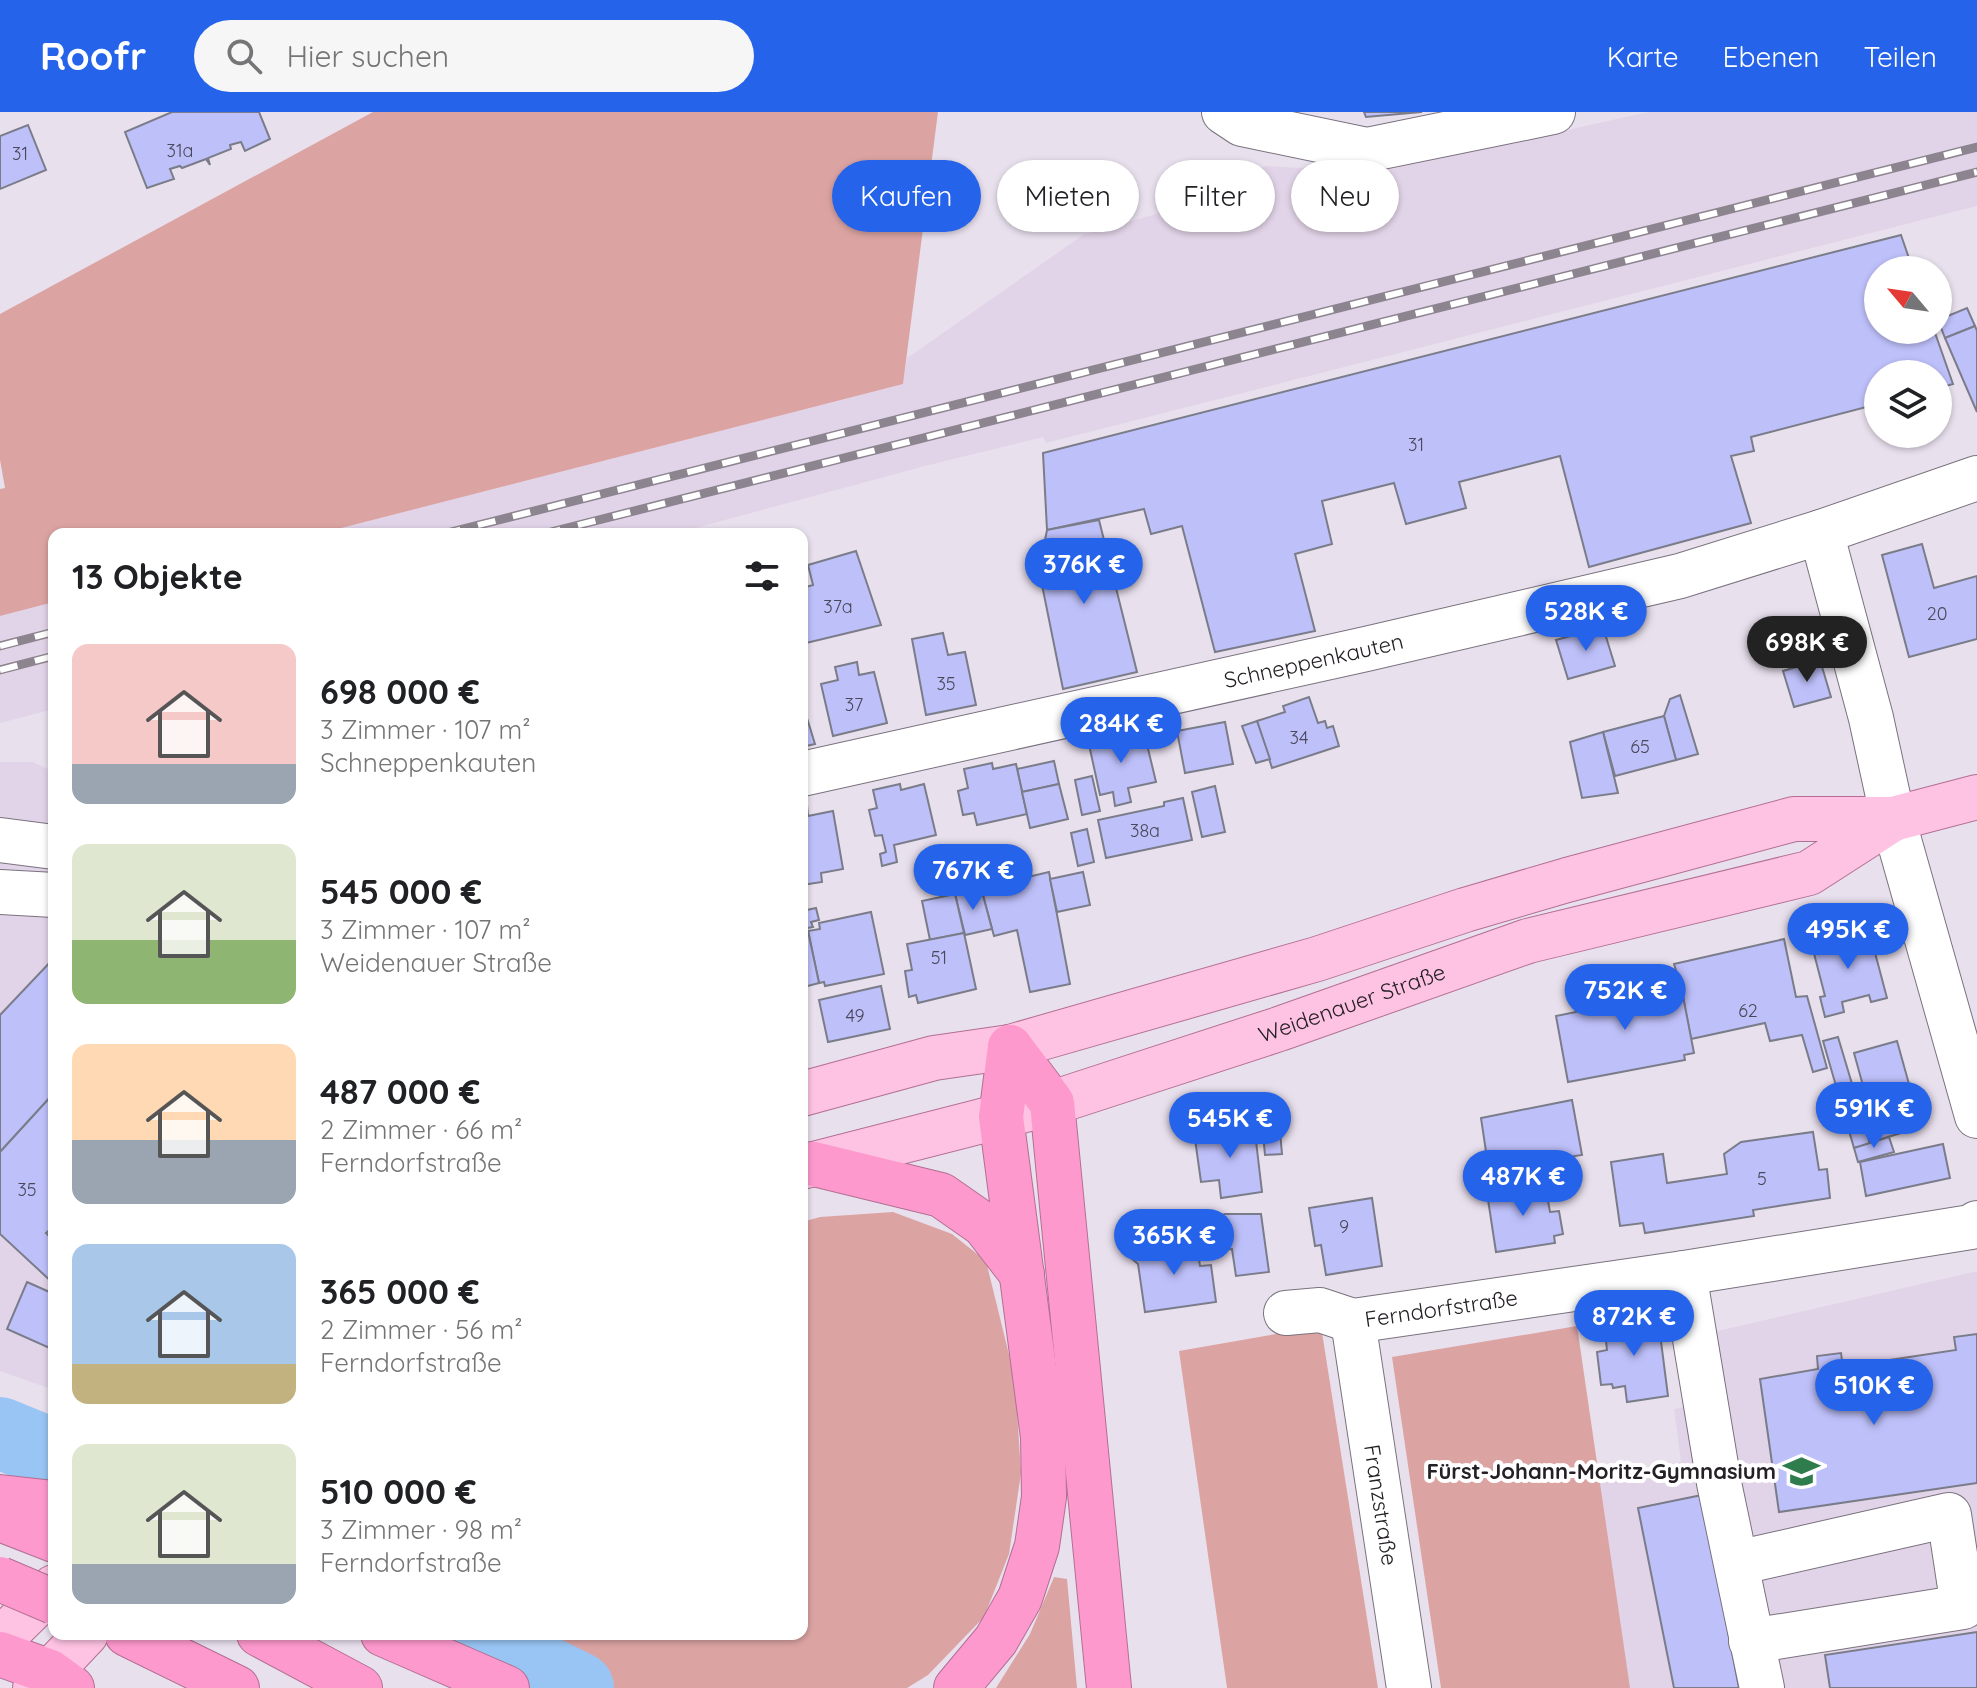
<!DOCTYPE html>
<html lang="de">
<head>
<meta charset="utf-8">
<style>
	:root { --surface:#fff; --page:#f6f6f6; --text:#202124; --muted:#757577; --accent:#2563eb }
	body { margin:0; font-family:Quicksand,sans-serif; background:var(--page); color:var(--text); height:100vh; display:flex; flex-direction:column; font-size:30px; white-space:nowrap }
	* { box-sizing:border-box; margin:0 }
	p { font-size:26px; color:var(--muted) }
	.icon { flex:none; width:44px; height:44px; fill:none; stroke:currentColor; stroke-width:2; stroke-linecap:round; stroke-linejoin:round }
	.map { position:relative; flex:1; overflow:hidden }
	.drawer { position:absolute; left:48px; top:416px; width:760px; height:1112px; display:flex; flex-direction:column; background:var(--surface); border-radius:16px; box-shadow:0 2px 6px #0004 }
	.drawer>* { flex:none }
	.top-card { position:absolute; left:832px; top:48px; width:760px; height:72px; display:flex; gap:16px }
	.needle { width:52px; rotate:299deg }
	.tools { position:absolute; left:1864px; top:144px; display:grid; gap:16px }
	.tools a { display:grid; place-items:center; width:88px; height:88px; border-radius:50%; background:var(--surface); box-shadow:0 2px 6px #0004; font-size:40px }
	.price { position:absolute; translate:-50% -68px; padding:0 18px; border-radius:28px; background:var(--accent); color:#fff; font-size:26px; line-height:52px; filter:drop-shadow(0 2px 4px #0008) }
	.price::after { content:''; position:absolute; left:50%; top:48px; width:24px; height:18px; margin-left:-12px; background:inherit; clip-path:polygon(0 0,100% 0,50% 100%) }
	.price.on { background:#222; color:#fff }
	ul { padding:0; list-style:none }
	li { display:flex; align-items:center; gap:24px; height:200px; padding:0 24px }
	li span { display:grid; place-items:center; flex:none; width:224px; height:160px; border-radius:16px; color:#555 }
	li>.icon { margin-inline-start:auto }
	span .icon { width:96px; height:96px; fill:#fffc; stroke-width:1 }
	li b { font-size:34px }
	h2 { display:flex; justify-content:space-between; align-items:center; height:96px; padding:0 24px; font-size:34px }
	.chip { padding:0 28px; border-radius:36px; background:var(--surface); box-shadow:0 2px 6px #0004; font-size:28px; line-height:72px }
	.chip.on { background:var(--accent); color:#fff }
	header { display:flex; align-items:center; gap:48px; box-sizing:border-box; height:112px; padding:0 40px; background:var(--accent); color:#fff }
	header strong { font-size:38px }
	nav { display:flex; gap:44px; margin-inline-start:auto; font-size:28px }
	.search { width:560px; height:72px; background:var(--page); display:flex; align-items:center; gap:20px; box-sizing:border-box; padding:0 28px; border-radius:44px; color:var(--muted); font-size:30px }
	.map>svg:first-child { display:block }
	.built { fill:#e2d4e8 }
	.green { fill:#dba4a3 }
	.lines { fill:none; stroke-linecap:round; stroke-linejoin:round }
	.stream { stroke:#99c5f4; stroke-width:12 }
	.river { stroke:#99c5f4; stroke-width:72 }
	.building { fill:#bec0fa; stroke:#7b7c89; stroke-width:2 }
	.minor-casing { stroke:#7a727e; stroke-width:46 }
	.major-casing { stroke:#b26f93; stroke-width:46 }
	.highway-casing { stroke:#b26f93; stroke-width:46 }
	.minor { stroke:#fff; stroke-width:44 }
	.major { stroke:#fec2e2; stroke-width:44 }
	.highway { stroke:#fe99ce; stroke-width:44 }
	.rail-casing { stroke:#8c858f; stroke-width:9 }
	.rail { stroke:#fff; stroke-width:6; stroke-dasharray:18; stroke-linecap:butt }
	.highway-bridge-casing { stroke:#b26f93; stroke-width:46; stroke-linecap:butt }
	.highway-bridge { stroke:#fe99ce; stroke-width:44 }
	.labels { text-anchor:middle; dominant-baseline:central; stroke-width:8; stroke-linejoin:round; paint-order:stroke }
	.number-label { font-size:18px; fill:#4a485a }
	.street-label { font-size:22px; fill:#242025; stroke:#fff }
	.poi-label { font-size:22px; font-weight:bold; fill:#242025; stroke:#fff; text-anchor:end }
</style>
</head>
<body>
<header>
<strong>Roofr</strong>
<div class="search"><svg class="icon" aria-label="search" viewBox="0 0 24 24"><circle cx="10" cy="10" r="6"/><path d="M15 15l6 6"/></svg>Hier suchen</div>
<nav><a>Karte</a><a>Ebenen</a><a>Teilen</a></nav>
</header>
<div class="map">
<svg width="1977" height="1576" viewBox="0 0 1977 1576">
	<rect width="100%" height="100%" fill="#e9e0ee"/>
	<g class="built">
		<polygon points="1648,0 1977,0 1977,94 1046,331 1043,325 929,353 673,422 318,422 903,272 907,246 1083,123 1219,84 1265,54 1378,60"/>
		<polygon points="54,490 54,597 0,611 0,504"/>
		<polygon points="0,650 33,650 54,660 54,1278 0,1259"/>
		<polygon points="1977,1159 1977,1576 1605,1576 1573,1368 1681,1350 1674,1297 1718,1288 1709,1221"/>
	</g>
	<g class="green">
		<polygon points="373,0 938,0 903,272 318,422 54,422 54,490 0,504 0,377 5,376 0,348 0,202"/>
		<polygon points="893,1100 952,1122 986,1149 1015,1267 1021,1361 1009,1442 984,1505 928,1563 907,1576 598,1576 480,1522 802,1522 802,1110 820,1105"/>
		<polygon points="1321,1214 1378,1576 1227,1576 1179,1239"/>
		<polygon points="1577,1214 1630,1576 1441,1576 1392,1245"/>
		<polygon points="1054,1465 1067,1467 1077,1576 996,1576 1030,1522"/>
	</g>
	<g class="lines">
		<polyline class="stream" points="0,1333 22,1330"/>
		<g class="river">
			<polyline points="0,1321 54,1343"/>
			<polyline points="469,1522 578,1576"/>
		</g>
	</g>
	<g class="building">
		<polygon points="172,0 259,0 270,27 245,39 241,30 230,33 231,37 208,46 210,53 206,47 182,56 180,54 170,57 174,67 147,76 125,20"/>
		<polygon points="1364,0 1422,0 1366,5"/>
		<polygon points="28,13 46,58 0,77 0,24"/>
		<polygon points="1901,123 1913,158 1878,158 1878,218 1934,218 1953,272 1938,276 1938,262 1878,262 1878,292 1751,325 1754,339 1731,344 1751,411 1589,455 1560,344 1459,370 1466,396 1406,412 1394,371 1322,389 1332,432 1295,442 1315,519 1215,540 1182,414 1151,422 1144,397 1047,418 1043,341"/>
		<polygon points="1967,196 1975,214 1945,226 1938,208"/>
		<polygon points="1975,214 1977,219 1977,300 1945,226"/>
		<polygon points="1099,408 1137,560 1063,577 1039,458 1047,418"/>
		<polygon points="1922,432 1934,476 1977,464 1977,527 1909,545 1882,443"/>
		<polygon points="856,439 881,513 802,532 802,476 813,473 808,453"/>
		<polygon points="1603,515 1615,554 1568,567 1556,528"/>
		<polygon points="943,521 948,543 965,540 976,593 926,603 912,527"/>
		<polygon points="1820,548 1831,585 1794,595 1783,559"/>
		<polygon points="857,550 859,563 874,560 887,611 833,624 821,572 838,568 835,555"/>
		<polygon points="1680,583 1698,642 1676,648 1664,604 1670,587"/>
		<polygon points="1309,585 1318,611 1325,609 1327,616 1333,614 1339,634 1272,656 1257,609 1285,600 1283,594"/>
		<polygon points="802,590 815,632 802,635"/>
		<polygon points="1664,604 1676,648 1615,664 1603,620"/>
		<polygon points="1257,609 1270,647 1256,651 1242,614"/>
		<polygon points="1225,610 1233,652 1185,661 1177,619"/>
		<polygon points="1144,620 1156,670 1128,676 1131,690 1115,694 1113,680 1100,683 1088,628 1116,622 1117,626"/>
		<polygon points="1603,620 1618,681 1582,686 1570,630"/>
		<polygon points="1054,649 1059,672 1022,680 1017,657"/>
		<polygon points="992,651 993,657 1016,652 1027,702 977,713 974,701 963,703 958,679 968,676 964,657"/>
		<polygon points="1092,664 1100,699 1082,703 1075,668"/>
		<polygon points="900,672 901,678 924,672 936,723 894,733 897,750 882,754 880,742 886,740 882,723 875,724 869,698 877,696 873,678"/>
		<polygon points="1059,672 1068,707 1030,716 1022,680"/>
		<polygon points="1215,674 1225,720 1202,725 1192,680"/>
		<polygon points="1183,686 1192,728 1106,746 1098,708 1164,694 1164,690"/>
		<polygon points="807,693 808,704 833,699 843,757 821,761 822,770 802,773 802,694"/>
		<polygon points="1087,717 1094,750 1078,754 1071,721"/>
		<polygon points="1049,760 1070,872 1030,880 1017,818 994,824 981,776"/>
		<polygon points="1083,760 1090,793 1057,800 1050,767"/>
		<polygon points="981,776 992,817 965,823 955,782"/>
		<polygon points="955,782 964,821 930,828 922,789"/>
		<polygon points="816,796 819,808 811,810 813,815 802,817 802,799"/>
		<polygon points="871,800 884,862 825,874 824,870 819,871 808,819 820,817 819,811"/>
		<polygon points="1869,818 1887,886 1871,890 1869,883 1842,890 1844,900 1825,905 1820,885 1825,884 1811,830 1837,823 1838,827"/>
		<polygon points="808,819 819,871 804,875 802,820"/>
		<polygon points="964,821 976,877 918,891 916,883 909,885 905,859 912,858 907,832"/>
		<polygon points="1784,827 1796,885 1807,884 1827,956 1813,960 1802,923 1770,929 1765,911 1691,927 1681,874 1674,852"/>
		<polygon points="54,846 54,981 0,1040 0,903"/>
		<polygon points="1669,870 1670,876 1681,874 1694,941 1684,943 1685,948 1568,970 1556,904 1576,900 1574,888"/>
		<polygon points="881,874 890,917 828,930 819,888"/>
		<polygon points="1838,925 1870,1032 1854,1036 1823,929"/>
		<polygon points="1897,929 1921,1015 1878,1028 1854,941"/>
		<polygon points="54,981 54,1114 46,1121 54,1129 54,1172 0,1122 0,1040"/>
		<polygon points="1206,987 1211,1003 1179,1012 1174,996"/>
		<polygon points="1572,988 1582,1043 1555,1047 1554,1040 1488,1053 1481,1006"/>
		<polygon points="1279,1009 1282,1042 1265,1043 1262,1010"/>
		<polygon points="1254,1012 1262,1080 1221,1086 1219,1068 1201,1070 1194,1020"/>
		<polygon points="1813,1020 1819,1058 1827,1057 1830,1086 1753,1098 1754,1104 1645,1121 1643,1111 1620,1114 1611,1050 1663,1042 1667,1071 1727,1062 1724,1042 1741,1030"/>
		<polygon points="1889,1025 1894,1040 1858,1050 1854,1036"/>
		<polygon points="1943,1032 1950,1066 1866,1084 1860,1050"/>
		<polygon points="1545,1072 1550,1100 1559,1099 1563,1122 1554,1124 1555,1131 1496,1140 1487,1081"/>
		<polygon points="1372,1086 1382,1154 1326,1163 1321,1133 1315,1134 1309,1096"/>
		<polygon points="1225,1102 1261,1102 1269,1160 1236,1164 1232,1137 1223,1138 1218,1104"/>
		<polygon points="1196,1128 1200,1154 1211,1153 1216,1190 1145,1200 1138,1152 1131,1146 1141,1134 1148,1139 1167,1136 1167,1132"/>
		<polygon points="27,1170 54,1182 54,1238 7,1217"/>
		<polygon points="1652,1200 1652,1205 1658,1206 1668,1284 1627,1290 1625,1274 1613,1276 1612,1272 1601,1273 1597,1240 1607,1238 1604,1211 1629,1208 1629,1203"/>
		<polygon points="1977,1222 1977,1371 1779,1400 1760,1267 1818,1257 1817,1244 1841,1241 1843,1255 1956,1238 1954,1225"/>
		<polygon points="1702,1383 1739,1576 1674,1576 1638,1396"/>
		<polygon points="1977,1520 1977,1576 1830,1576 1825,1543"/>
	</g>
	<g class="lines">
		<defs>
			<g id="minor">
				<polyline points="1224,0 1242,12 1367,38 1553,0"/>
				<polyline points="1821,420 1871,606 1893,707 1977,1004"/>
				<path id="s1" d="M802 662 1366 537 1680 464 1821 420 1977 366"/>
				<polyline points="0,728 54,735"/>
				<polyline points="0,780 54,783"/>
				<polyline points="1684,1161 1719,1371 1762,1576"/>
				<path id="s2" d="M1286 1201 1320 1198 1353 1209 1684 1161 1971 1115 1977 1111"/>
				<path id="s3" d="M1353 1209 1409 1576"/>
				<polyline points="1737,1451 1949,1403 1963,1495 1751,1529"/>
			</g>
			<g id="major">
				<polyline points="802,982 934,946 1010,935 1317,847 1465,798 1567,768 1794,707 1893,707 1977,685"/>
				<path id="s4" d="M802 1055 1052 991 1279 917 1528 829 1809 761 1893 707"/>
				<polyline points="0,1528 54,1475"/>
				<polyline points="35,1576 86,1522"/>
			</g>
			<g id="highway">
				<polyline points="1010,935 1052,991 1109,1576"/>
				<polyline points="814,1052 941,1083 984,1113 1022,1162"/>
				<polyline points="0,1385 54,1391"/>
				<polyline points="0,1407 54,1428"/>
				<polyline points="127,1522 237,1576"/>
				<polyline points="259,1522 360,1576"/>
				<polyline points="383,1522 507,1576"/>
				<polyline points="0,1542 50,1560 72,1576"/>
				<polyline points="956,1576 996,1528 1020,1486 1037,1434 1044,1385 1043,1325 1001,1005 1010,935"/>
			</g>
		</defs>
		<use href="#minor" class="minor-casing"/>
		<use href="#major" class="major-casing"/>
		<use href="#highway" class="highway-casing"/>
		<use href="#minor" class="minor"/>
		<use href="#major" class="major"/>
		<use href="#highway" class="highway"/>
		<defs>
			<g id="rail">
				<polyline points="443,422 1977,35"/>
				<polyline points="543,422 1977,60"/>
				<polyline points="0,534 54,520"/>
				<polyline points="0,558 54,544"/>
			</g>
		</defs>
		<use href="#rail" class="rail-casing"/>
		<use href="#rail" class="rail"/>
		<defs>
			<polyline id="highway-bridge" points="0,1467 54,1490"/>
		</defs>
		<use href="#highway-bridge" class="highway-bridge-casing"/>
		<use href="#highway-bridge" class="highway-bridge"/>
	</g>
	<defs>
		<symbol id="school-bare" viewBox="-9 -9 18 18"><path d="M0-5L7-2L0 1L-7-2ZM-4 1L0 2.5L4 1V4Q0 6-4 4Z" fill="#2f7d4d" stroke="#fff" stroke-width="2.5" paint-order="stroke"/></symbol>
	</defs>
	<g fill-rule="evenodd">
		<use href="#school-bare" x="1776" y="1334" width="51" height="51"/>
	</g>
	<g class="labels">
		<g class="number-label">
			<text x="180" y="38">31a</text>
			<text x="20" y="41">31</text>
			<text x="1416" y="332">31</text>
			<text x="838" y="494">37a</text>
			<text x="1937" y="501">20</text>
			<text x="946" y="571">35</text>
			<text x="854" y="592">37</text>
			<text x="1299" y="625">34</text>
			<text x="1640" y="634">65</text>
			<text x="1145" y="718">38a</text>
			<text x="939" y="845">51</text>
			<text x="1748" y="898">62</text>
			<text x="855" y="903">49</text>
			<text x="1762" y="1066">5</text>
			<text x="27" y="1077">35</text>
			<text x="1344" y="1114">9</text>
		</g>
		<g class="street-label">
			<text stroke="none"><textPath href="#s1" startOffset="524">Schneppenkauten</textPath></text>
			<text stroke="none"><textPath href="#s4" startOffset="574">Weidenauer Straße</textPath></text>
			<text stroke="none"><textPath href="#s2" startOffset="158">Ferndorfstraße</textPath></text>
			<text stroke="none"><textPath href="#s3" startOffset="186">Franzstraße</textPath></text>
		</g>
		<g class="poi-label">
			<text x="1776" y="1359">Fürst-Johann-Moritz-Gymnasium</text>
		</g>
	</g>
</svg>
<div class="tools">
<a><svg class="needle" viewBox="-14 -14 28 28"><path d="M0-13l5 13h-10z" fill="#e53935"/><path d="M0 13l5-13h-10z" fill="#757577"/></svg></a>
<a><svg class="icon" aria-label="layers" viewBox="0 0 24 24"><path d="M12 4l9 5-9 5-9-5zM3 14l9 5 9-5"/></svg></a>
</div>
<b class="price" style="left:1084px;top:494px">376K €</b>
<b class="price" style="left:1586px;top:541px">528K €</b>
<b class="price on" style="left:1807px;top:572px">698K €</b>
<b class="price" style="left:1121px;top:653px">284K €</b>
<b class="price" style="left:973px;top:800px">767K €</b>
<b class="price" style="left:1848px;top:859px">495K €</b>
<b class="price" style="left:1625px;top:920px">752K €</b>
<b class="price" style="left:1874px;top:1038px">591K €</b>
<b class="price" style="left:1230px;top:1048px">545K €</b>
<b class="price" style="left:1523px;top:1106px">487K €</b>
<b class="price" style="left:1174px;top:1165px">365K €</b>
<b class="price" style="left:1634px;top:1246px">872K €</b>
<b class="price" style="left:1874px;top:1315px">510K €</b>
<div class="top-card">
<a class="chip on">Kaufen</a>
<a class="chip">Mieten</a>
<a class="chip">Filter</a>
<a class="chip">Neu</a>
</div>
<section class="drawer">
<h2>13 Objekte<svg class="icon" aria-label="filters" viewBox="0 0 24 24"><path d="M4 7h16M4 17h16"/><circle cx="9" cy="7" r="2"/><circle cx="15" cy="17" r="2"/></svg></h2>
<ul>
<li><span style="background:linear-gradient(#f6c9c9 75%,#9aa5b1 0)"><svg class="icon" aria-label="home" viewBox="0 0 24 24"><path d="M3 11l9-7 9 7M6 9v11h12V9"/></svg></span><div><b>698 000 €</b><p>3 Zimmer · 107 m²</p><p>Schneppenkauten</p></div></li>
<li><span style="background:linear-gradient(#dfe7d0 60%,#8fb573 0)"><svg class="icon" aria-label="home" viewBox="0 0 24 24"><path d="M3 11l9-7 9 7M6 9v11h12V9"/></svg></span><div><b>545 000 €</b><p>3 Zimmer · 107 m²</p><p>Weidenauer Straße</p></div></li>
<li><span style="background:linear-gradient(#ffd9b3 60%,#9aa5b1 0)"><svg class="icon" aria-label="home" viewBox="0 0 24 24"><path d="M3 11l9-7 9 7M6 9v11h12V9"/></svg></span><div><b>487 000 €</b><p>2 Zimmer · 66 m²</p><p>Ferndorfstraße</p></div></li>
<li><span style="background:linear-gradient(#a9c7e8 75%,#c2b280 0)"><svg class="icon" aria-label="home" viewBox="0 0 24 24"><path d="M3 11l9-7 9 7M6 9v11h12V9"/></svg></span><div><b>365 000 €</b><p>2 Zimmer · 56 m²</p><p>Ferndorfstraße</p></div></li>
<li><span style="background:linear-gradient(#dfe7d0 75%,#9aa5b1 0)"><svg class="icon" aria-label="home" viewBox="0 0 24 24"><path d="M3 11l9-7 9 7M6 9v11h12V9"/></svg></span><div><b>510 000 €</b><p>3 Zimmer · 98 m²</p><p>Ferndorfstraße</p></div></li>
</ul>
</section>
</div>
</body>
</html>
